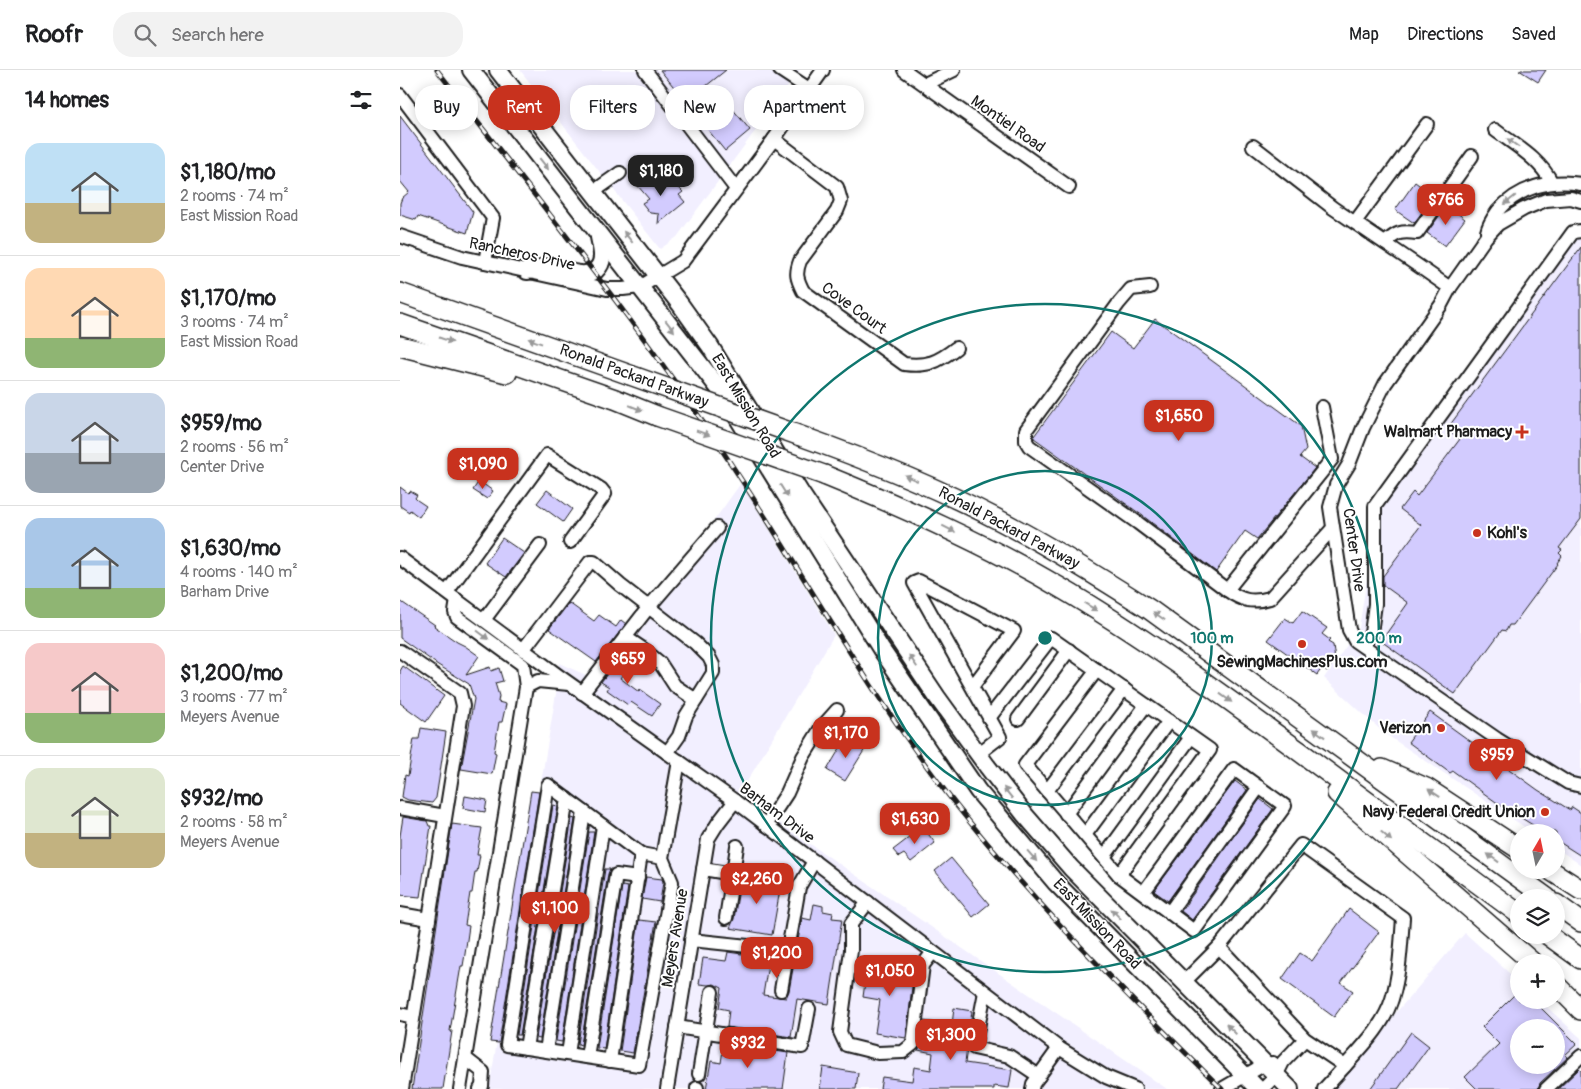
<!DOCTYPE html>
<html lang="en">
<head>
<meta charset="utf-8">
<style>
	:root { --surface:#fff; --page:#f2f2f2; --text:#202124; --muted:#757577; --line:#e0e0e0; --accent:#c8321e }
	body { margin:0; font-family:Pangolin,sans-serif; background:var(--page); color:var(--text); height:100vh; display:flex; flex-direction:column; font-size:19px; white-space:nowrap }
	* { box-sizing:border-box; margin:0 }
	p { font-size:16px; color:var(--muted) }
	.icon { flex:none; width:28px; height:28px; fill:none; stroke:currentColor; stroke-width:2; stroke-linecap:round; stroke-linejoin:round }
	.map { position:relative; flex:1; overflow:hidden }
	.side { display:flex; flex-direction:column; background:var(--surface); width:400px }
	.side>* { flex:none }
	.banner { position:absolute; left:15px; top:15px; width:475px; height:45px; display:flex; gap:10px }
	.needle { width:32px; rotate:9deg }
	.tools { position:absolute; left:1110px; top:754px; display:grid; gap:10px }
	.tools a { display:grid; place-items:center; width:55px; height:55px; border-radius:50%; background:var(--surface); box-shadow:0 2px 12px #0003; font-size:25px }
	.price { position:absolute; translate:-50% -42px; padding:0 11px; border-radius:10px; background:var(--accent); color:#fff; font-size:16px; line-height:32px; filter:drop-shadow(0 1px 2px #0008) }
	.price::after { content:''; position:absolute; left:50%; top:30px; width:15px; height:11px; margin-left:-8px; background:inherit; clip-path:polygon(0 0,100% 0,50% 100%) }
	.price.on { background:#222; color:#fff }
	ul { padding:0; list-style:none }
	li { display:flex; align-items:center; gap:15px; height:125px; padding:0 25px }
	li+li { border-top:1px solid var(--line) }
	li span { display:grid; place-items:center; flex:none; width:140px; height:100px; border-radius:15px; color:#555 }
	li>.icon { margin-inline-start:auto }
	span .icon { width:60px; height:60px; fill:#fffc; stroke-width:1 }
	li b { font-size:21px }
	h2 { display:flex; justify-content:space-between; align-items:center; height:60px; padding:0 25px; font-size:21px }
	.tag { padding:0 18px; border-radius:20px; background:var(--surface); box-shadow:0 2px 12px #0003; font-size:18px; line-height:45px }
	.tag.on { background:var(--accent); color:#fff }
	header { display:flex; align-items:center; gap:30px; box-sizing:border-box; height:70px; padding:0 25px; background:var(--surface); border-bottom:1px solid var(--line) }
	header strong { font-size:24px }
	nav { display:flex; gap:28px; margin-inline-start:auto; font-size:18px }
	.search { width:350px; height:45px; background:var(--page); display:flex; align-items:center; gap:12px; box-sizing:border-box; padding:0 18px; border-radius:20px; color:var(--muted); font-size:19px }
	main { display:flex; flex:1; min-height:0 }
	.map>svg:first-child { display:block }
	.built { fill:#f2efff; fill-rule:evenodd }
	.building { fill:#d2cbfe; stroke:#1c1c1c; fill-rule:evenodd }
	.lines { fill:none; stroke-linecap:round; stroke-linejoin:round }
	.minor-casing { stroke:#1c1c1c; stroke-width:16 }
	.major-casing { stroke:#1c1c1c; stroke-width:20 }
	.highway-casing { stroke:#1c1c1c; stroke-width:22 }
	.minor { stroke:#fff; stroke-width:12 }
	.major { stroke:#fff; stroke-width:16 }
	.highway { stroke:#fff; stroke-width:19 }
	.rail-casing { stroke:#1c1c1c; stroke-width:5 }
	.rail { stroke:#fff; stroke-width:3; stroke-dasharray:9; stroke-linecap:butt }
	.highway-bridge-casing { stroke:#1c1c1c; stroke-width:22; stroke-linecap:butt }
	.highway-bridge { stroke:#fff; stroke-width:19 }
	.oneway { fill:#999 }
	.ring { fill:none; stroke:#0f766e; stroke-width:2.5 }
	.poi-dot { fill:#c8321e; stroke:#fff; stroke-width:2 }
	.labels { text-anchor:middle; dominant-baseline:central; stroke-width:4; stroke-linejoin:round; paint-order:stroke }
	.street-label { font-size:16px; fill:#1c1c1c; stroke:#fff }
	.poi-label { font-size:16px; font-weight:bold; fill:#1c1c1c; stroke:#fff; text-anchor:end }
	.centre { fill:#0f766e; stroke:#fff; stroke-width:2.5 }
	.ring-label { font-size:15px; text-anchor:middle; font-weight:bold; fill:#0f766e; stroke:#fff; stroke-width:4; stroke-linejoin:round; paint-order:stroke }
</style>
</head>
<body>
<header>
<strong>Roofr</strong>
<div class="search"><svg class="icon" aria-label="search" viewBox="0 0 24 24"><circle cx="10" cy="10" r="6"/><path d="M15 15l6 6"/></svg>Search here</div>
<nav><a>Map</a><a>Directions</a><a>Saved</a></nav>
</header>
<main>
<section class="side">
<h2>14 homes<svg class="icon" aria-label="filters" viewBox="0 0 24 24"><path d="M4 7h16M4 17h16"/><circle cx="9" cy="7" r="2"/><circle cx="15" cy="17" r="2"/></svg></h2>
<ul>
<li><span style="background:linear-gradient(#bfe0f5 60%,#c2b280 0)"><svg class="icon" aria-label="home" viewBox="0 0 24 24"><path d="M3 11l9-7 9 7M6 9v11h12V9"/></svg></span><div><b>$1,180/mo</b><p>2 rooms · 74 m²</p><p>East Mission Road</p></div></li>
<li><span style="background:linear-gradient(#ffd9b3 70%,#8fb573 0)"><svg class="icon" aria-label="home" viewBox="0 0 24 24"><path d="M3 11l9-7 9 7M6 9v11h12V9"/></svg></span><div><b>$1,170/mo</b><p>3 rooms · 74 m²</p><p>East Mission Road</p></div></li>
<li><span style="background:linear-gradient(#c9d6e8 60%,#9aa5b1 0)"><svg class="icon" aria-label="home" viewBox="0 0 24 24"><path d="M3 11l9-7 9 7M6 9v11h12V9"/></svg></span><div><b>$959/mo</b><p>2 rooms · 56 m²</p><p>Center Drive</p></div></li>
<li><span style="background:linear-gradient(#a9c7e8 70%,#8fb573 0)"><svg class="icon" aria-label="home" viewBox="0 0 24 24"><path d="M3 11l9-7 9 7M6 9v11h12V9"/></svg></span><div><b>$1,630/mo</b><p>4 rooms · 140 m²</p><p>Barham Drive</p></div></li>
<li><span style="background:linear-gradient(#f6c9c9 70%,#8fb573 0)"><svg class="icon" aria-label="home" viewBox="0 0 24 24"><path d="M3 11l9-7 9 7M6 9v11h12V9"/></svg></span><div><b>$1,200/mo</b><p>3 rooms · 77 m²</p><p>Meyers Avenue</p></div></li>
<li><span style="background:linear-gradient(#dfe7d0 65%,#c2b280 0)"><svg class="icon" aria-label="home" viewBox="0 0 24 24"><path d="M3 11l9-7 9 7M6 9v11h12V9"/></svg></span><div><b>$932/mo</b><p>2 rooms · 58 m²</p><p>Meyers Avenue</p></div></li>
</ul>
</section>
<div class="map">
<svg width="1181" height="1019" viewBox="0 0 1181 1019">
	<rect width="100%" height="100%" fill="#fff"/>
	<filter id="ink" filterUnits="userSpaceOnUse"><feTurbulence type="fractalNoise" baseFrequency=".02" numOctaves="2"/><feDisplacementMap in="SourceGraphic" scale="10" xChannelSelector="R" yChannelSelector="G"/><feConvolveMatrix kernelMatrix="1 2 1 2 8 2 1 2 1" color-interpolation-filters="sRGB"/></filter>
	<g filter="url(#ink)">
		<g class="built">
			<polygon points="120,0 400,0 277,167 260,179"/>
			<polygon points="1181,155 1181,795 1156,778 1156,762 1132,762 984,663 924,608 959,558 980,427"/>
			<polygon points="341,413 434,565 339,725 767,1019 89,1019 159,606 159,593 199,611"/>
			<path d="M1065 863 1119 912V930H1139L1181 968V1019H930ZM1119 958H1156V995H1119Z"/>
		</g>
		<g class="building">
			<polygon points="260,0 326,0 286,32"/>
			<polygon points="1119,0 1146,0 1138,12"/>
			<polygon points="326,31 350,60 325,81 300,50"/>
			<polygon points="0,46 73,142 67,163 18,146 16,150 0,145 0,133 2,128 9,122 0,111"/>
			<polygon points="252,102 262,116 267,112 270,116 271,114 273,117 276,115 283,122 279,125 285,132 258,154 259,144 250,143 242,133 249,129 237,115 244,111 242,108"/>
			<polygon points="1015,112 1034,126 1014,153 995,140"/>
			<polygon points="1047,135 1065,149 1045,176 1027,163"/>
			<polygon points="1181,177 1181,449 1159,478 1162,480 1159,483 1162,486 1157,493 1158,494 1113,555 1109,555 1106,561 1102,560 1055,624 981,571 1008,533 983,515 983,506 1021,455 1000,439 1013,422 1017,426 1060,369 1047,359"/>
			<polygon points="755,249 901,356 906,380 900,387 915,398 857,469 845,461 816,502 743,446 634,368 634,366 711,262 733,278"/>
			<polygon points="79,411 93,421 87,429 73,420"/>
			<polygon points="0,417 8,423 10,421 17,425 15,428 17,430 26,436 19,447 10,440 9,442 0,436"/>
			<polygon points="147,420 172,439 163,452 137,433"/>
			<polygon points="102,468 124,483 106,507 85,493"/>
			<polygon points="0,531 35,555 34,556 57,572 65,576 79,586 66,605 90,597 91,601 99,598 103,611 95,613 99,626 98,632 106,634 102,652 99,652 94,682 96,683 92,704 61,699 74,629 69,614 38,595 0,568"/>
			<polygon points="169,533 194,551 199,545 216,557 221,550 226,554 196,592 149,559"/>
			<polygon points="902,541 927,558 922,564 930,570 928,572 933,575 935,590 927,601 922,598 917,605 868,570 885,548 893,553"/>
			<polygon points="227,578 237,585 220,608 239,622 240,620 260,634 252,646 231,632 228,635 207,620 209,617 201,612"/>
			<polygon points="3,596 44,626 26,652 0,633 0,601"/>
			<polygon points="1030,642 1138,720 1170,740 1172,737 1181,743 1181,786 1156,770 1156,762 1144,762 1115,744 1114,745 1053,701 1050,703 1008,672"/>
			<polygon points="21,658 46,662 39,709 36,728 32,733 8,730 2,727 5,705 8,706 14,669 19,669"/>
			<polygon points="446,668 465,679 445,711 427,700"/>
			<polygon points="835,711 847,720 768,831 754,821"/>
			<polygon points="131,721 139,722 99,973 90,972"/>
			<polygon points="65,726 87,730 85,742 63,738"/>
			<polygon points="860,729 873,739 792,850 781,841"/>
			<polygon points="153,735 158,736 120,965 117,965"/>
			<polygon points="3,747 27,751 29,756 31,756 20,827 0,825 0,766"/>
			<polygon points="172,748 175,749 140,969 136,968"/>
			<polygon points="52,754 82,758 77,785 80,785 77,802 75,802 72,823 70,823 65,855 69,856 65,884 63,896 61,896 50,961 52,961 43,1019 12,1019"/>
			<polygon points="523,757 535,773 511,792 504,784 499,787 493,780"/>
			<polygon points="189,762 194,762 162,972 156,971"/>
			<polygon points="551,788 589,834 573,847 535,801"/>
			<polygon points="205,799 210,799 208,804 181,975 178,974"/>
			<polygon points="352,799 362,800 361,806 371,807 370,812 381,814 372,865 330,858 334,849 340,813 350,814"/>
			<polygon points="246,807 262,809 263,812 260,832 242,829"/>
			<polygon points="222,816 228,817 204,979 197,978"/>
			<polygon points="414,834 423,836 423,841 433,843 432,848 442,849 429,934 397,929 391,967 327,957 329,940 319,938 322,918 314,914 308,915 299,914 303,888 326,891 328,882 369,888 363,925 386,928 389,921 402,848 411,850"/>
			<polygon points="949,839 979,862 941,913 953,921 934,947 882,909 900,883 912,891"/>
			<polygon points="239,850 256,852 233,983 220,981"/>
			<polygon points="468,891 496,895 496,898 512,900 511,907 513,908 506,968 475,963 480,930 463,927"/>
			<path d="M1119 920V930H1133L1177 974 1165 985 1168 987 1140 1013 1138 1019H1077L1065 1007 1099 974 1082 957ZM1119 958H1156V995H1119Z"/>
			<polygon points="554,938 572,941 565,993 612,1000 609,1018 594,1016 594,1019 480,1019 482,1007 512,1011 514,997 531,1000 533,983 518,980 521,975 524,951 552,955"/>
			<polygon points="1011,962 1029,976 998,1019 970,1019"/>
			<polygon points="324,973 388,983 383,1019 306,1019 311,991 321,993"/>
			<polygon points="423,997 458,1003 456,1019 420,1019"/>
			<polygon points="1179,999 1181,1001 1181,1019 1158,1019"/>
		</g>
		<g class="lines">
			<defs>
				<g id="minor">
					<polyline points="245,0 336,119"/>
					<polyline points="380,0 409,19"/>
					<polyline points="504,0 669,117"/>
					<polyline points="525,14 554,0"/>
					<polyline points="0,25 93,148 85,192"/>
					<path d="M1095 60C1116 76 1140 89 1152 113"/>
					<path d="M374 69 437 117 441 131 437 141 400 191C395 204 397 209 403 221L504 294C527 297 538 292 556 278"/>
					<polyline points="853,76 933,138 1017,195 1050,218"/>
					<polyline points="193,122 220,103"/>
					<polyline points="1181,131 1171,128 1146,130 1124,139 1098,154 1086,167 1050,218 1041,235 985,314 963,358 949,394 936,415 930,437 949,560 955,571 1097,669 1168,713 1181,716"/>
					<polyline points="955,152 1027,54"/>
					<path d="M1087 162C1089 153 1093 148 1098 141 1119 117 1150 109 1181 114"/>
					<polyline points="0,166 62,187 207,219 223,219 240,217 283,191 374,69 423,0"/>
					<path d="M985 173C997 162 1001 161 1017 163L1072 86"/>
					<polyline points="750,217 731,219 719,233 626,360 626,371 629,376 738,453 827,520"/>
					<path d="M922 337 932 389 827 520C842 531 852 533 870 528L933 458"/>
					<polyline points="0,488 159,606 335,731 659,978 706,1007 735,1019"/>
					<polyline points="47,522 147,385 201,419 205,424 170,472"/>
					<polyline points="57,530 55,542 57,547 123,595 126,617 60,1019"/>
					<polyline points="84,550 140,475"/>
					<polyline points="225,567 243,579 260,593 275,616 296,630"/>
					<polyline points="963,576 971,563 975,534 975,436 1173,162 1181,161"/>
					<polyline points="123,580 190,492 194,492 220,515 295,573 309,587 313,595 313,603 286,646 279,666 267,683"/>
					<polyline points="0,581 60,623 63,636 2,1019"/>
					<polyline points="697,600 625,695 719,805 794,861 885,736 834,699 743,823"/>
					<polyline points="126,617 138,611 169,614"/>
					<polyline points="572,617 614,561 519,511 514,513 600,667 578,684"/>
					<polyline points="182,623 248,538 317,458"/>
					<polyline points="589,648 651,568 810,680 719,805"/>
					<polyline points="618,649 669,580"/>
					<polyline points="647,721 724,619"/>
					<polyline points="0,738 45,746"/>
					<polyline points="666,744 746,635"/>
					<polyline points="366,755 387,723 403,687 421,658 437,640"/>
					<polyline points="685,765 769,651"/>
					<polyline points="704,787 791,667"/>
					<polyline points="262,788 241,784 148,715 107,975 239,995 272,812 262,788 279,691"/>
					<polyline points="303,799 333,804 337,776"/>
					<polyline points="468,832 451,854 451,880 440,962 446,975 478,983 503,982 513,974 523,895 533,882"/>
					<polyline points="769,843 859,717"/>
					<polyline points="0,844 29,849"/>
					<polyline points="326,848 333,804"/>
					<polyline points="291,870 348,876"/>
					<polyline points="784,912 819,877"/>
					<polyline points="381,920 399,817 414,791"/>
					<polyline points="585,922 574,978 609,986 639,1006"/>
					<polyline points="0,944 13,947"/>
					<polyline points="277,957 402,977 409,939"/>
					<polyline points="126,978 167,729"/>
					<polyline points="146,981 184,742"/>
					<polyline points="168,984 203,756"/>
					<polyline points="187,987 216,805 238,808"/>
					<polyline points="65,988 83,1002 82,1016 80,1019"/>
					<polyline points="210,991 241,784"/>
					<polyline points="299,1004 312,922"/>
					<polyline points="267,1019 308,769 318,753 335,731"/>
					<polyline points="297,1019 297,1018"/>
					<polyline points="632,1019 633,1014 659,978"/>
					<polyline points="822,1019 865,994 873,993"/>
					<path d="M863 1019 876 1006 883 992 905 969 945 996C963 976 984 955 992 929 1000 903 1001 874 1003 848L901 775 819 877 905 969"/>
					<polyline points="924,1019 945,996"/>
					<polyline points="1146,1019 1181,986"/>
				</g>
				<g id="major">
					<polyline points="71,0 321,321 481,579 578,721 656,813 858,1019"/>
					<polyline points="98,0 280,234 310,276 400,422 537,627 587,696 625,745 671,798 890,1019"/>
					<path d="M127 201C135 200 143 196 151 197 165 199 183 210 196 200 206 191 201 178 199 167"/>
				</g>
				<g id="highway">
					<polyline points="0,223 230,305"/>
					<polyline points="0,254 215,329 257,346"/>
					<polyline points="0,276 107,303"/>
					<path d="M398 365C465 389 532 415 595 448 648 475 699 507 749 539L1147 828"/>
					<path d="M424 405C505 438 584 473 659 517 743 566 821 624 899 681 972 735 1045 790 1119 844"/>
					<polyline points="982,699 1026,718 1119,779"/>
					<polyline points="937,723 1132,892"/>
					<polyline points="1150,800 1181,820"/>
					<polyline points="1156,834 1181,852"/>
					<polyline points="1148,865 1181,889"/>
					<polyline points="1156,915 1181,940"/>
				</g>
			</defs>
			<use href="#minor" class="minor-casing"/>
			<use href="#major" class="major-casing"/>
			<use href="#highway" class="highway-casing"/>
			<use href="#minor" class="minor"/>
			<use href="#major" class="major"/>
			<use href="#highway" class="highway"/>
			<defs>
				<path id="rail" d="M37 0C139 131 244 261 335 400 408 511 474 631 556 735 637 837 730 928 822 1019"/>
			</defs>
			<use href="#rail" class="rail-casing"/>
			<use href="#rail" class="rail"/>
			<defs>
				<g id="highway-bridge">
					<polyline points="230,305 398,365"/>
					<polyline points="257,346 424,405"/>
				</g>
			</defs>
			<use href="#highway-bridge" class="highway-bridge-casing"/>
			<use href="#highway-bridge" class="highway-bridge"/>
		</g>
		<defs><path id="oneway-solid" d="M-6-.8H1V-3.2L6.5 0L1 3.2V.8H-6Z" transform="scale(1.25)"/></defs>
		<g class="oneway">
			<use href="#oneway-solid" transform="translate(1113 73) rotate(-144)"/>
			<use href="#oneway-solid" transform="translate(144 94) rotate(52)"/>
			<use href="#oneway-solid" transform="translate(1110 130) rotate(141)"/>
			<use href="#oneway-solid" transform="translate(228 167) rotate(-128)"/>
			<use href="#oneway-solid" transform="translate(270 256) rotate(52)"/>
			<use href="#oneway-solid" transform="translate(46 270) rotate(19)"/>
			<use href="#oneway-solid" transform="translate(135 271) rotate(-160)"/>
			<use href="#oneway-solid" transform="translate(236 338) rotate(22)"/>
			<use href="#oneway-solid" transform="translate(303 363) rotate(19)"/>
			<use href="#oneway-solid" transform="translate(511 408) rotate(-156)"/>
			<use href="#oneway-solid" transform="translate(384 421) rotate(58)"/>
			<use href="#oneway-solid" transform="translate(549 459) rotate(26)"/>
			<use href="#oneway-solid" transform="translate(691 537) rotate(31)"/>
			<use href="#oneway-solid" transform="translate(759 546) rotate(-145)"/>
			<use href="#oneway-solid" transform="translate(83 565) rotate(37)"/>
			<use href="#oneway-solid" transform="translate(513 591) rotate(-124)"/>
			<use href="#oneway-solid" transform="translate(826 628) rotate(36)"/>
			<use href="#oneway-solid" transform="translate(919 663) rotate(-144)"/>
			<use href="#oneway-solid" transform="translate(608 723) rotate(-128)"/>
			<use href="#oneway-solid" transform="translate(1034 723) rotate(-146)"/>
			<use href="#oneway-solid" transform="translate(986 766) rotate(41)"/>
			<use href="#oneway-solid" transform="translate(632 786) rotate(49)"/>
			<use href="#oneway-solid" transform="translate(1093 788) rotate(-144)"/>
			<use href="#oneway-solid" transform="translate(716 844) rotate(-134)"/>
			<use href="#oneway-solid" transform="translate(831 959) rotate(-135)"/>
		</g>
	</g>
	<g class="ring">
		<circle cx="645" cy="568" r="167"/>
		<circle cx="645" cy="568" r="334"/>
	</g>
	<g class="poi-dot">
		<path d="M1119.5 354.5h5v5h5v5h-5v5h-5v-5h-5v-5h5z"/>
		<circle cx="1077" cy="463" r="5"/>
		<circle cx="902" cy="574" r="5"/>
		<circle cx="1041" cy="658" r="5"/>
		<circle cx="1145" cy="742" r="5"/>
	</g>
	<g class="labels">
		<g class="street-label">
			<text transform="translate(608 54) rotate(35)">Montiel Road</text>
			<text transform="translate(122 184) rotate(12)">Rancheros Drive</text>
			<text transform="translate(454 238) rotate(36)">Cove Court</text>
			<text transform="translate(234 306) rotate(20)">Ronald Packard Parkway</text>
			<text transform="translate(346 336) rotate(59)">East Mission Road</text>
			<text transform="translate(609 458) rotate(28)">Ronald Packard Parkway</text>
			<text transform="translate(954 480) rotate(82)">Center Drive</text>
			<text transform="translate(377 743) rotate(37)">Barham Drive</text>
			<text transform="translate(697 854) rotate(46)">East Mission Road</text>
			<text transform="translate(275 868) rotate(-81)">Meyers Avenue</text>
		</g>
		<g class="poi-label">
			<text x="1112" y="362">Walmart Pharmacy</text>
			<text x="1087" y="463" text-anchor="start">Kohl's</text>
			<text x="902" y="592" text-anchor="middle">SewingMachinesPlus.com</text>
			<text x="1031" y="658">Verizon</text>
			<text x="1135" y="742">Navy Federal Credit Union</text>
		</g>
	</g>
	<circle cx="645" cy="568" r="8" class="centre"/>
	<g class="ring-label">
		<text x="812" y="573">100 m</text>
		<text x="979" y="573">200 m</text>
	</g>
</svg>
<div class="tools">
<a><svg class="needle" viewBox="-14 -14 28 28"><path d="M0-13l5 13h-10z" fill="#e53935"/><path d="M0 13l5-13h-10z" fill="#757577"/></svg></a>
<a><svg class="icon" aria-label="layers" viewBox="0 0 24 24"><path d="M12 4l9 5-9 5-9-5zM3 14l9 5 9-5"/></svg></a>
<a>+</a>
<a>−</a>
</div>
<b class="price on" style="left:261px;top:127px">$1,180</b>
<b class="price" style="left:1046px;top:156px">$766</b>
<b class="price" style="left:779px;top:372px">$1,650</b>
<b class="price" style="left:83px;top:420px">$1,090</b>
<b class="price" style="left:228px;top:615px">$659</b>
<b class="price" style="left:446px;top:689px">$1,170</b>
<b class="price" style="left:1097px;top:711px">$959</b>
<b class="price" style="left:515px;top:775px">$1,630</b>
<b class="price" style="left:357px;top:835px">$2,260</b>
<b class="price" style="left:155px;top:864px">$1,100</b>
<b class="price" style="left:377px;top:909px">$1,200</b>
<b class="price" style="left:490px;top:927px">$1,050</b>
<b class="price" style="left:551px;top:991px">$1,300</b>
<b class="price" style="left:348px;top:999px">$932</b>
<div class="banner">
<a class="tag">Buy</a>
<a class="tag on">Rent</a>
<a class="tag">Filters</a>
<a class="tag">New</a>
<a class="tag">Apartment</a>
</div>
</div>
</main>
</body>
</html>
